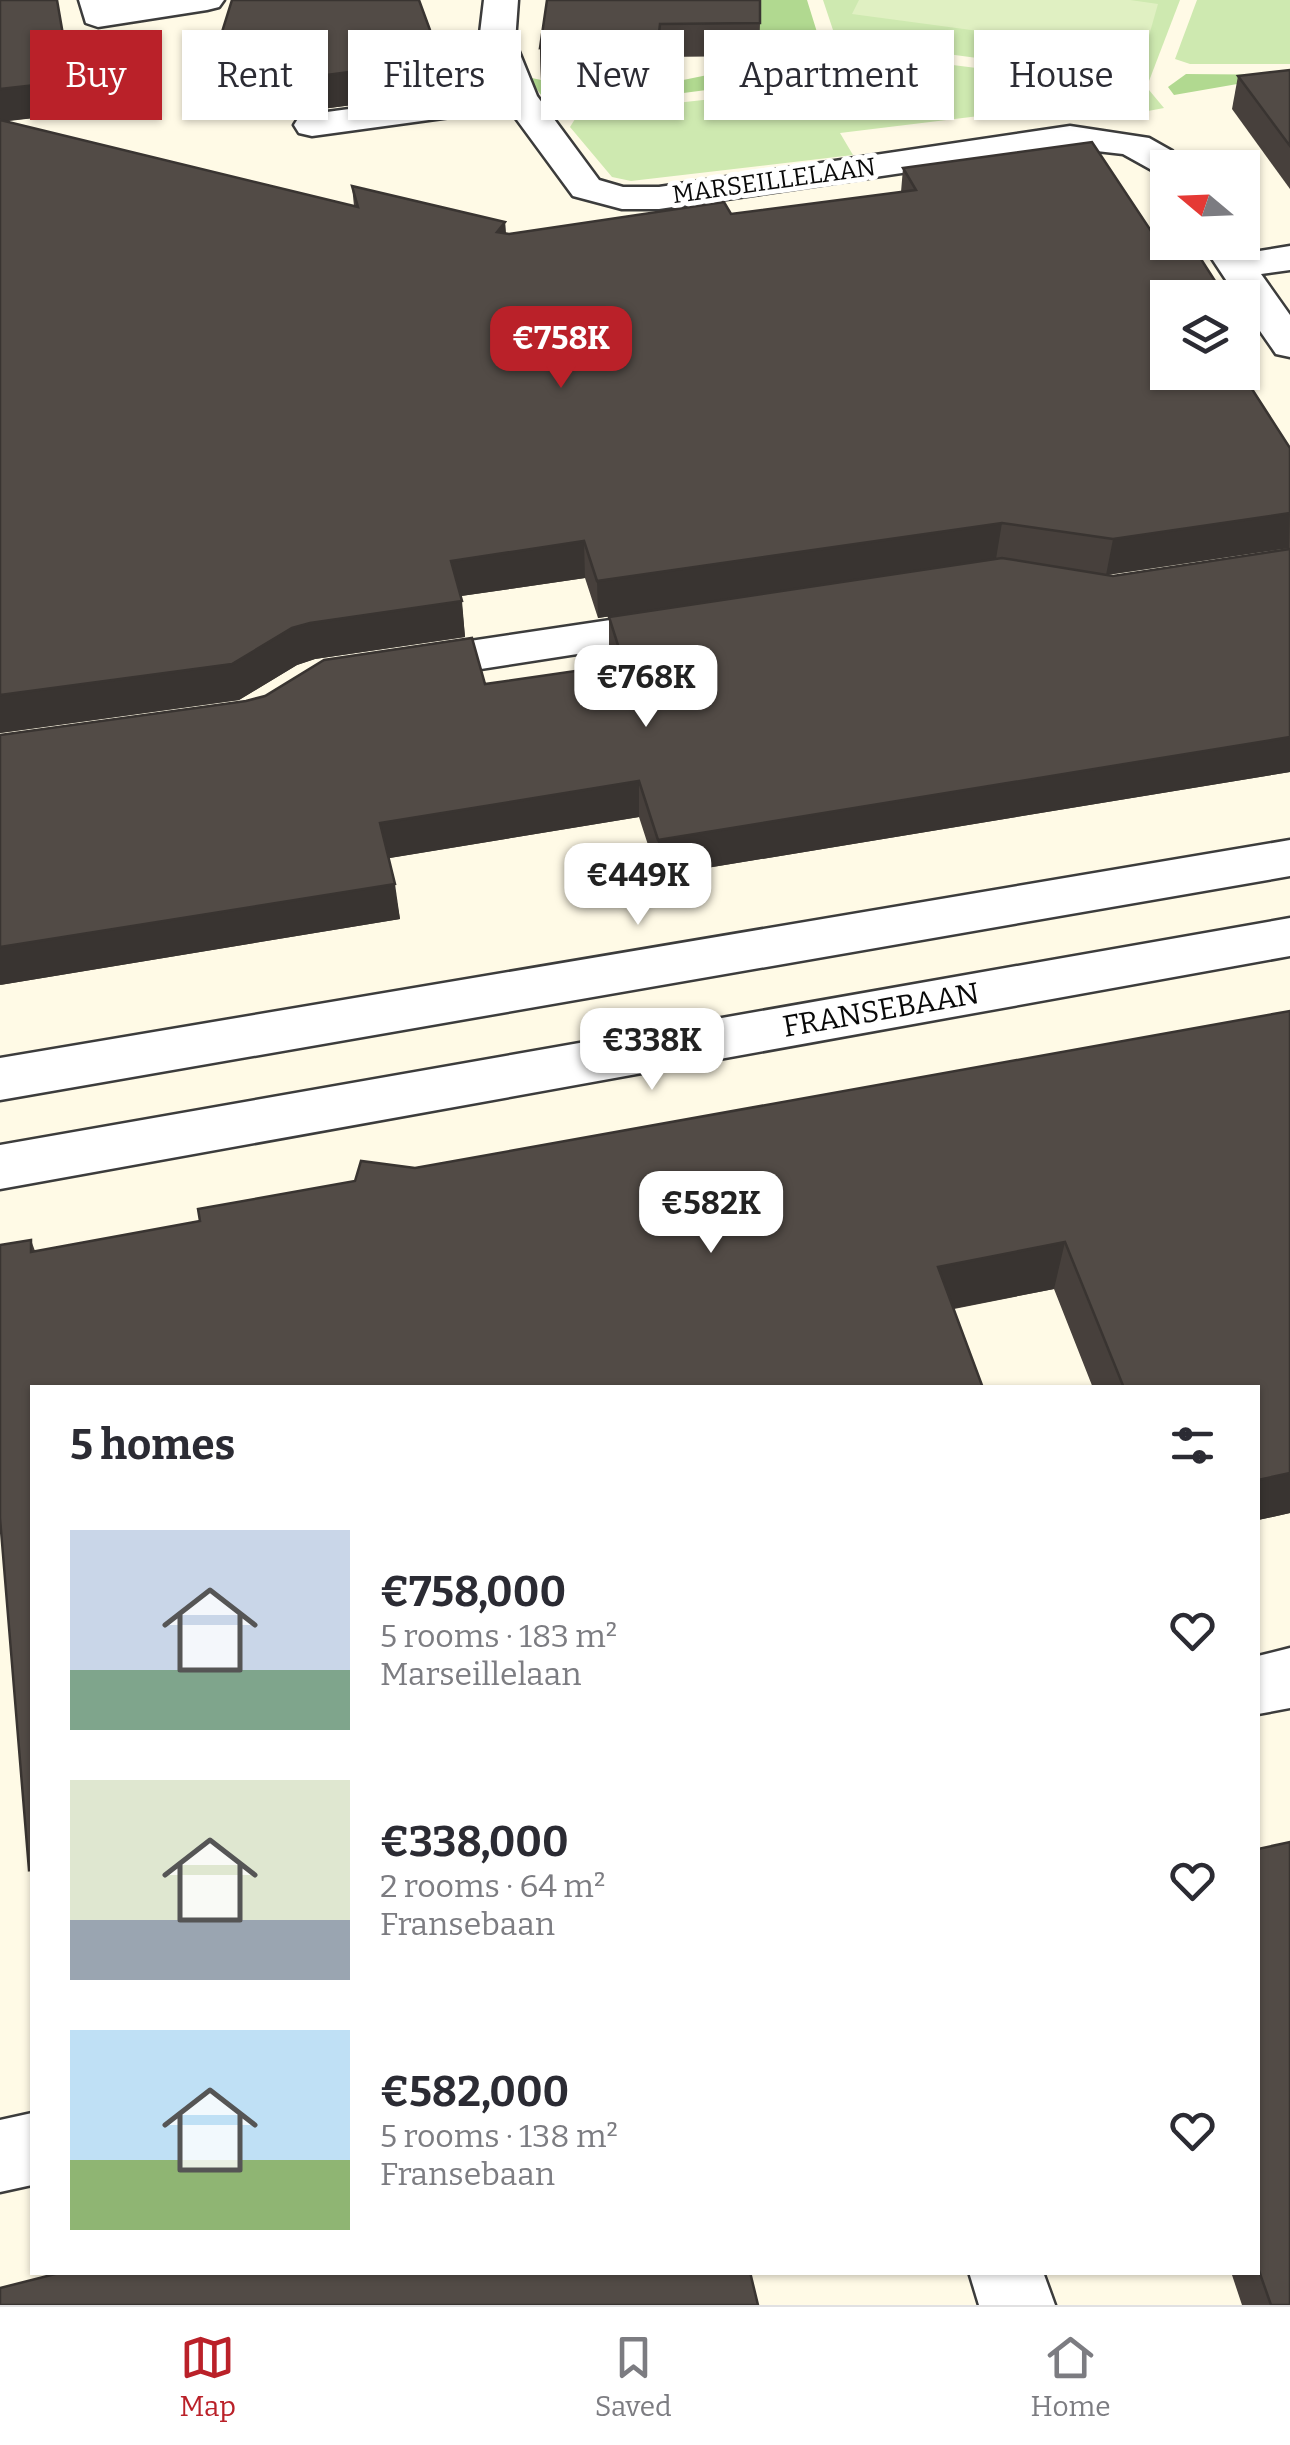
<!DOCTYPE html>
<html lang="en">
<head>
<meta charset="utf-8">
<style>
	:root { --surface:#fff; --page:#f2f2f3; --text:#2b2b33; --muted:#7c7c81; --line:#e1e1e2; --accent:#ba2129 }
	body { margin:0; font-family:Bitter,serif; background:var(--page); color:var(--text); height:100vh; display:flex; flex-direction:column; font-size:38px; white-space:nowrap }
	* { box-sizing:border-box; margin:0 }
	p { font-size:32px; color:var(--muted) }
	.icon { flex:none; width:55px; height:55px; fill:none; stroke:currentColor; stroke-width:2; stroke-linecap:round; stroke-linejoin:round }
	.map { position:relative; flex:1; overflow:hidden }
	.side { position:absolute; left:30px; top:1385px; width:1230px; height:890px; display:flex; flex-direction:column; background:var(--surface); border-radius:0px; box-shadow:0 2px 8px #0004 }
	.side>* { flex:none }
	.top-card { position:absolute; left:30px; top:30px; width:1230px; height:90px; display:flex; gap:20px }
	.needle { width:65px; rotate:289deg }
	.fabs { position:absolute; left:1150px; top:150px; display:grid; gap:20px }
	.fabs a { display:grid; place-items:center; width:110px; height:110px; border-radius:0px; background:var(--surface); box-shadow:0 2px 8px #0004; font-size:50px }
	.price { position:absolute; translate:-50% -85px; padding:0 22px; border-radius:20px; background:#fff; color:#222; font-size:32px; line-height:65px; filter:drop-shadow(0 2px 5px #0008) }
	.price::after { content:''; position:absolute; left:50%; top:60px; width:30px; height:22px; margin-left:-15px; background:inherit; clip-path:polygon(0 0,100% 0,50% 100%) }
	.price.active { background:var(--accent); color:#fff }
	ul { padding:0; list-style:none }
	li { display:flex; align-items:center; gap:30px; height:250px; padding:0 40px }
	li span { display:grid; place-items:center; flex:none; width:280px; height:200px; border-radius:0px; color:#555 }
	li>.icon { margin-inline-start:auto }
	span .icon { width:120px; height:120px; fill:#fffc; stroke-width:1 }
	li b { font-size:42px }
	h2 { display:flex; justify-content:space-between; align-items:center; height:120px; padding:0 40px; font-size:42px }
	.chip { padding:0 35px; border-radius:0px; background:var(--surface); box-shadow:0 2px 8px #0004; font-size:35px; line-height:90px }
	.chip.active { background:var(--accent); color:#fff }
	.dock { display:flex; justify-content:space-around; align-items:center; height:140px; border-top:2px solid var(--line); background:var(--surface); font-size:28px; color:var(--muted) }
	.dock a { display:grid; justify-items:center; gap:5px }
	.dock .active { color:var(--accent) }
	.map>svg:first-child { display:block }
	.green { fill:#cee9b0 }
	.forest { fill:#b1d990 }
	.pitch { fill:#e0f0c2 }
	.lines { fill:none; stroke-linecap:round; stroke-linejoin:round }
	.minor-casing { stroke:#3c3c3c; stroke-width:5 }
	.minor { fill:#fff; fill-rule:evenodd }
	.wall { fill:#47403c; fill-rule:evenodd }
	.shaded-wall { fill:#393431 }
	.building { fill:#524b46; stroke:#393431; stroke-width:2.5 }
	.labels { text-anchor:middle; dominant-baseline:central; stroke-width:10; stroke-linejoin:round; paint-order:stroke }
	.far-street-label { font-size:25px; fill:#090909; stroke:#fff }
	.street-label { font-size:30px; fill:#090909; stroke:#fff }
</style>
</head>
<body>
<div class="map">
<svg width="1290" height="2305" viewBox="0 0 1290 2305">
	<rect width="100%" height="100%" fill="#fffae6"/>
	<g class="green">
		<polygon points="823,0 1180,0 1149,81 836,39"/>
		<polygon points="1197,0 1290,0 1290,64 1190,64 1175,59"/>
		<polygon points="842,51 1149,90 1164,108 1148,111 1135,97 840,133 853,155 631,181 612,177 570,127 575,119 604,111 855,83"/>
	</g>
	<g class="forest">
		<polygon points="758,0 807,0 830,74 553,110 527,77 589,90 659,85 756,65"/>
		<polygon points="1186,74 1290,75 1174,95 1168,87"/>
	</g>
	<polygon class="pitch" points="859,0 1130,0 1158,4 1144,53 852,14"/>
	<g class="lines">
		<defs>
			<g id="minor">
				<polygon points="79,0 224,0 219,7 207,10 98,27 86,23"/>
				<polygon points="484,0 518,0 515,42 537,96 599,180 623,187 659,187 1070,126 1149,138 1172,151 1187,168 1168,168 1168,179 1123,154 1070,148 659,209 622,209 573,196 509,109 312,136 299,133 294,125 299,117 312,114 498,89 479,42"/>
				<polygon points="1201,242 1240,242 1247,253 1290,246 1290,270 1261,274 1290,315 1290,357 1276,354 1242,305 1242,298 1238,298"/>
				<polygon points="684,609 700,613 707,624 700,635 403,681 387,677 380,666 387,655 403,651"/>
				<polygon points="1290,840 1290,876 0,1100 0,1058"/>
				<polygon points="1290,918 1290,956 0,1189 0,1145"/>
				<polygon points="1290,1648 1290,1708 1258,1714 1258,1656"/>
				<polygon points="32,2113 32,2185 0,2192 0,2120"/>
				<polygon points="969,2272 1043,2272 1055,2305 979,2305"/>
			</g>
		</defs>
		<use href="#minor" class="minor-casing"/>
		<use href="#minor" class="minor"/>
	</g>
	<g class="wall">
		<path d="M0 0 78 113 5 121 354 206 352 186 505 222 506 234H509L731 214 901 192 903 168 1168 372 1290 448V772L658 876 639 817 389 858 400 919 0 985 485 684 613 665 609 654V617L943 567 598 618 585 578 461 596 465 637 315 659 297 665 239 700 0 733ZM1289 548 1113 576 1107 575Z"/>
		<polygon points="232,0 441,60 443,93 322,109 315,85 217,96"/>
		<polygon points="547,0 760,23 759,56 660,57 659,66 541,81 540,48"/>
		<polygon points="1290,70 1290,189 1232,109 1238,76"/>
		<polygon points="1290,1011 1290,1513 1258,1520 1258,1388 1093,1388 1054,1289 954,1309 983,1388 32,1388 32,1877 29,1870 0,1518 0,1245 31,1240 35,1251 200,1221 198,1209 355,1181 361,1161 415,1168"/>
		<polygon points="1258,1849 1290,2305 1242,2305 1231,2272 1258,2272"/>
	</g>
	<g class="shaded-wall">
		<polygon points="57,0 78,113 0,122 0,89"/>
		<polygon points="660,24 659,66 541,81 540,48"/>
		<polygon points="312,52 315,85 217,96 212,64"/>
		<polygon points="441,60 443,93 322,109 319,76"/>
		<polygon points="505,222 507,258 497,232"/>
		<polygon points="1290,513 1289,548 1106,575 1113,539"/>
		<polygon points="1002,523 996,559 598,618 597,581"/>
		<polygon points="584,541 585,578 454,597 451,561"/>
		<polygon points="462,601 465,637 315,659 297,665 239,700 0,733 0,695 310,623"/>
		<polygon points="1290,737 1290,772 658,876 658,840"/>
		<polygon points="639,781 639,817 384,859 380,823"/>
		<polygon points="395,884 400,919 0,985 0,947"/>
		<polygon points="1065,1242 1054,1289 930,1313 938,1267"/>
		<polygon points="1290,1473 1290,1513 1258,1520 1258,1480"/>
	</g>
	<g class="building">
		<polygon points="0,0 57,0 71,81 0,89"/>
		<polygon points="232,0 419,0 441,60 319,76 312,52 212,64"/>
		<polygon points="547,0 760,0 760,23 660,24 659,33 540,48"/>
		<polygon points="1290,70 1290,146 1238,76"/>
		<polygon points="0,120 358,207 352,186 505,222 497,232 509,234 724,202 731,214 916,190 903,168 1092,142 1151,231 1168,229 1168,242 1190,242 1226,298 1168,298 1168,316 1156,318 1168,324 1168,372 1241,372 1290,448 1290,513 1113,539 1002,523 597,581 584,541 451,561 462,601 310,623 292,628 232,664 0,695"/>
		<polygon points="1290,549 1290,737 658,840 639,781 380,823 395,884 0,947 0,735 246,701 265,696 324,660 472,638 485,684 624,664 609,617 1002,558 1113,576"/>
		<polygon points="1290,1011 1290,1473 1258,1480 1258,1388 1124,1388 1065,1242 938,1267 983,1388 32,1388 32,1869 29,1870 0,1518 0,1245 31,1240 31,1252 200,1221 198,1209 355,1181 361,1161 415,1168"/>
		<polygon points="1290,1842 1290,2305 1271,2305 1258,2268 1258,1849"/>
		<polygon points="63,2272 750,2272 758,2305 0,2305 0,2288"/>
	</g>
	<g class="labels">
		<g class="far-street-label">
			<text transform="translate(774 181) rotate(-8)">MARSEILLELAAN</text>
		</g>
		<g class="street-label">
			<text transform="translate(881 1010) rotate(-10)">FRANSEBAAN</text>
		</g>
	</g>
</svg>
<div class="fabs">
<a><svg class="needle" viewBox="-14 -14 28 28"><path d="M0-13l5 13h-10z" fill="#e53935"/><path d="M0 13l5-13h-10z" fill="#7c7c81"/></svg></a>
<a><svg class="icon" aria-label="layers" viewBox="0 0 24 24"><path d="M12 4l9 5-9 5-9-5zM3 14l9 5 9-5"/></svg></a>
</div>
<b class="price active" style="left:561px;top:391px">€758K</b>
<b class="price" style="left:646px;top:730px">€768K</b>
<b class="price" style="left:638px;top:928px">€449K</b>
<b class="price" style="left:652px;top:1093px">€338K</b>
<b class="price" style="left:711px;top:1256px">€582K</b>
<div class="top-card">
<a class="chip active">Buy</a>
<a class="chip">Rent</a>
<a class="chip">Filters</a>
<a class="chip">New</a>
<a class="chip">Apartment</a>
<a class="chip">House</a>
</div>
<section class="side">
<h2>5 homes<svg class="icon" aria-label="filters" viewBox="0 0 24 24"><path d="M4 7h16M4 17h16"/><circle cx="9" cy="7" r="2"/><circle cx="15" cy="17" r="2"/></svg></h2>
<ul>
<li><span style="background:linear-gradient(#c9d6e8 70%,#7fa58c 0)"><svg class="icon" aria-label="home" viewBox="0 0 24 24"><path d="M3 11l9-7 9 7M6 9v11h12V9"/></svg></span><div><b>€758,000</b><p>5 rooms · 183 m²</p><p>Marseillelaan</p></div><svg class="icon" aria-label="heart" viewBox="0 0 24 24"><path d="M12 20l-8-8c-3-5 5-10 8-4 3-6 11-1 8 4z"/></svg></li>
<li><span style="background:linear-gradient(#dfe7d0 70%,#9aa5b1 0)"><svg class="icon" aria-label="home" viewBox="0 0 24 24"><path d="M3 11l9-7 9 7M6 9v11h12V9"/></svg></span><div><b>€338,000</b><p>2 rooms · 64 m²</p><p>Fransebaan</p></div><svg class="icon" aria-label="heart" viewBox="0 0 24 24"><path d="M12 20l-8-8c-3-5 5-10 8-4 3-6 11-1 8 4z"/></svg></li>
<li><span style="background:linear-gradient(#bfe0f5 65%,#8fb573 0)"><svg class="icon" aria-label="home" viewBox="0 0 24 24"><path d="M3 11l9-7 9 7M6 9v11h12V9"/></svg></span><div><b>€582,000</b><p>5 rooms · 138 m²</p><p>Fransebaan</p></div><svg class="icon" aria-label="heart" viewBox="0 0 24 24"><path d="M12 20l-8-8c-3-5 5-10 8-4 3-6 11-1 8 4z"/></svg></li>
</ul>
</section>
</div>
<nav class="dock">
<a class="active"><svg class="icon" aria-label="map" viewBox="0 0 24 24"><path d="M3 6l6-2 6 2 6-2v14l-6 2-6-2-6 2zM9 4v14M15 6v14"/></svg>Map</a>
<a><svg class="icon" aria-label="saved" viewBox="0 0 24 24"><path d="M7 4h10v16l-5-4-5 4z"/></svg>Saved</a>
<a><svg class="icon" aria-label="home" viewBox="0 0 24 24"><path d="M3 11l9-7 9 7M6 9v11h12V9"/></svg>Home</a>
</nav>
</body>
</html>
